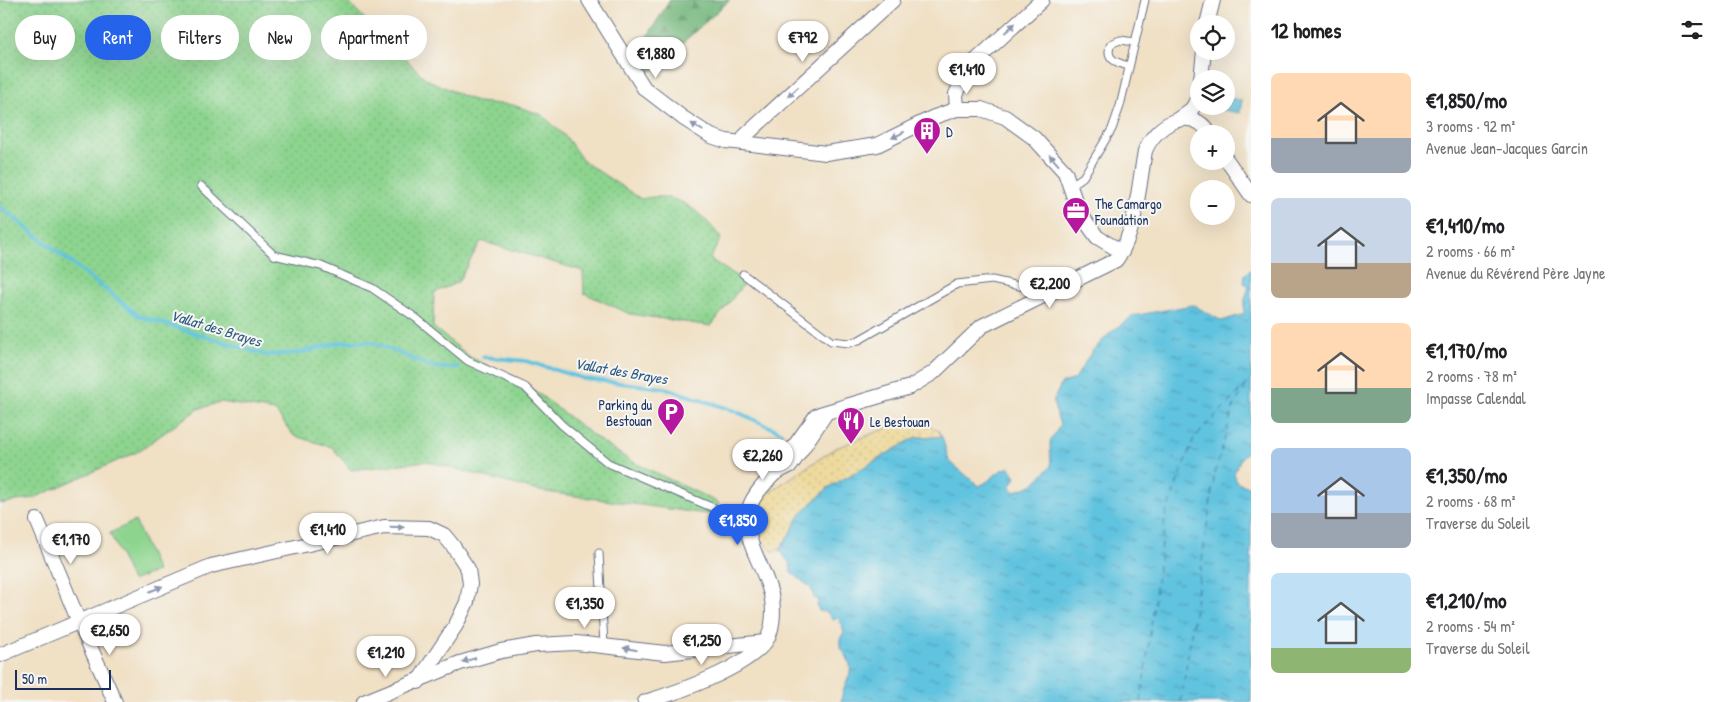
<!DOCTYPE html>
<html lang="en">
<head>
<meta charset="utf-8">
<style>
	:root { --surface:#fff; --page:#f6f6f6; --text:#202124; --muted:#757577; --accent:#2563eb }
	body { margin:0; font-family:"Patrick Hand",sans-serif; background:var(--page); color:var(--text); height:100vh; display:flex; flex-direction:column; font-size:19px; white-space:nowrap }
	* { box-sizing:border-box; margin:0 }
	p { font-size:16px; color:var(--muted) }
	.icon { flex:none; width:28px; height:28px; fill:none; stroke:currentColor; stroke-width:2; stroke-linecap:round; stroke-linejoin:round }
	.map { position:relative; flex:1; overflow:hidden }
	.panel { display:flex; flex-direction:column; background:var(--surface); width:475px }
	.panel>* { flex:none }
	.top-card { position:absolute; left:15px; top:15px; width:475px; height:45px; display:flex; gap:10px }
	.fabs { position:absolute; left:1190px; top:15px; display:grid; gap:10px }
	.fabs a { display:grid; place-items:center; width:45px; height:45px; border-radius:50%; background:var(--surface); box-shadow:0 5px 20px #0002; font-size:25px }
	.scale { position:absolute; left:15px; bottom:12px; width:96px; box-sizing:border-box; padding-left:5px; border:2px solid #1b2f5e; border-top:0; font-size:14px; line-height:18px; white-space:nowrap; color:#1b2f5e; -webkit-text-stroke:4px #f6f6f2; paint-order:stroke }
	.price { position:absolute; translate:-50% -42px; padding:0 11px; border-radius:18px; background:#fff; color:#222; font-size:16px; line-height:32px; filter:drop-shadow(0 1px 2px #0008) }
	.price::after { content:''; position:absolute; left:50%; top:30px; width:15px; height:11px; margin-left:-8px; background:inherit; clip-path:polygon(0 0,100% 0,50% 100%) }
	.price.current { background:var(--accent); color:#fff }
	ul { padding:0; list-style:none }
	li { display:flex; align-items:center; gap:15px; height:125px; padding:0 20px }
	li span { display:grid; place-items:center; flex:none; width:140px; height:100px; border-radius:8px; color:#555 }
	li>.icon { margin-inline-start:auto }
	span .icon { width:60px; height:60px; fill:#fffc; stroke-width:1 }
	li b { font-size:21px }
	h2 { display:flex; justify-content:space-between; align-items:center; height:60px; padding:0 20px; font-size:21px }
	.tag { padding:0 18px; border-radius:22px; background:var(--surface); box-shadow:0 5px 20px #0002; font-size:18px; line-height:45px }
	.tag.current { background:var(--accent); color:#fff }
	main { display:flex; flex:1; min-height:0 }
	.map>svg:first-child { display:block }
	.grass { fill:url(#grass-dots); stroke:#548276 }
	.forest { fill:url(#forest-firs); stroke:#46726c }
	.sand { fill:url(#sand-dots); stroke:#84847e }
	.garden { fill:#8dd48f; stroke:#548276 }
	.water { fill:url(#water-ripples); stroke:#3e799e }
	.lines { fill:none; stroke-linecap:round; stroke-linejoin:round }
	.stream { stroke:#61c3df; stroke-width:4 }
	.ferry { stroke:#305b85; stroke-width:1; stroke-dasharray:6 5; stroke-linecap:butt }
	.service-casing { stroke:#666d82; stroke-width:9 }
	.minor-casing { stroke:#666d82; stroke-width:16 }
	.service { stroke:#fff; stroke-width:7 }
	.minor { stroke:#fff; stroke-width:14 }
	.oneway { fill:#8d97ae }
	.labels { text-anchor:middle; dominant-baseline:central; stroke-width:4; stroke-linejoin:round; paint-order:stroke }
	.poi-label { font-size:14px; fill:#1b2f5e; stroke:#f6f6f2; text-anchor:start }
	.water-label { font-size:15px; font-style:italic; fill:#305b85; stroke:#f6f6f2 }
</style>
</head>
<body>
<main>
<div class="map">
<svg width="1251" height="702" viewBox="0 0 1251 702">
	<defs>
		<pattern id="grass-dots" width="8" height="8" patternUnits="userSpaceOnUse" patternTransform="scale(1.25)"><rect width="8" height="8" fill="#8dd48f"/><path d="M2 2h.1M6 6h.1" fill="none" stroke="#79b67e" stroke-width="1.8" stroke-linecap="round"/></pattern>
		<pattern id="forest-firs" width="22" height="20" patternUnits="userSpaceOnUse" patternTransform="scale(1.25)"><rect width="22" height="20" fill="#72b67a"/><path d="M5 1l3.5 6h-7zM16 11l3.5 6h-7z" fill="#5d9467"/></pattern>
		<pattern id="sand-dots" width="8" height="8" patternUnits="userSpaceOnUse" patternTransform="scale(1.25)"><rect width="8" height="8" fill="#eeda9e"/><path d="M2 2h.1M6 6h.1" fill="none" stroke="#ccbb8a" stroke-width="1.8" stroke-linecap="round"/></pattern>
		<pattern id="water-ripples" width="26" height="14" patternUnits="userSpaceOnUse" patternTransform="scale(1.25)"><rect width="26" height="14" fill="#61c3df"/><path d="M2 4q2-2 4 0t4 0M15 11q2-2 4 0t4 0" fill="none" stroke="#4f9fb8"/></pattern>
	</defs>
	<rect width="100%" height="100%" fill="#f6f6f2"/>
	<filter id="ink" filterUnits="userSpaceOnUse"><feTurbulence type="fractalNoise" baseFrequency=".02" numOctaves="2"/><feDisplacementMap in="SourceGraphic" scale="10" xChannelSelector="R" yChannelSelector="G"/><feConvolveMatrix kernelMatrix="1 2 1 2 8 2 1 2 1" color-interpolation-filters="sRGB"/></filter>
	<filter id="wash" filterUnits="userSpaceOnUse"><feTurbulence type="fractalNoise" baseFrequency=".0096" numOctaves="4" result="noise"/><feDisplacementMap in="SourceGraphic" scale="20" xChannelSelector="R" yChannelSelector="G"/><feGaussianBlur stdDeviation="1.12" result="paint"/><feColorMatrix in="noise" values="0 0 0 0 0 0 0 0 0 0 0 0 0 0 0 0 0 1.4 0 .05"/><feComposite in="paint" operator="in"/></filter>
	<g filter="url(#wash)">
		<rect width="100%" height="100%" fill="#f0e0c4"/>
		<path class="grass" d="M0 0H346L426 79 477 102 513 105 542 115 566 137 583 161 641 199C678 190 700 211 721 238L710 259 745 282 711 326 630 314 584 293 583 271 481 241 458 282 434 293 433 327 470 357 527 385 603 443 631 461 719 503 713 515 539 491 426 461 351 470 332 447 294 436 275 411 221 402 198 409 137 452 34 498 0 504Z"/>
		<polygon class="forest" points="670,0 730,0 646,76 635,56"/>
		<polygon class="sand" points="912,418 938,430 942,437 916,437 828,488 801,514 780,550 773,551 760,539 756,527 757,511 765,495 836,448"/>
		<polygon class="garden" points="135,521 157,571 132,581 110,533"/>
		<g class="water">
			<polygon points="1226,98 1242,100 1240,113 1217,109 1217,106 1226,106"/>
			<path d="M1251 270V448L1241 458 1234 473 1237 483 1251 487V702H841C844 676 861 673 840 647V639L844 632 839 618 833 620 827 612 819 611 817 604 819 600 814 598 811 588 791 572 790 564 780 550 801 514 828 488 916 437H942L949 461 979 486C992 481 995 471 1010 467L1016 477 1010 487 1014 492 1032 485 1051 466 1050 442 1060 425 1053 402 1061 384 1075 379 1092 351 1110 333 1133 316 1193 305 1222 321 1244 314V303L1249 286 1244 283 1245 274Z"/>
		</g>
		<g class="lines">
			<g class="stream">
				<polyline points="0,207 139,316 266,355 299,353 342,342 372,342 430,366 444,368 458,367"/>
				<polyline points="483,357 526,361 585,379 665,388 735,411 781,432"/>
			</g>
			<g class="ferry">
				<polyline points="1141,702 1166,513 1194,438 1251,380"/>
				<polyline points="1181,702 1215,473 1233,408 1246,385 1251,384"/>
			</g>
		</g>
	</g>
	<g filter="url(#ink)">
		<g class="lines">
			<defs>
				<g id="service">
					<path d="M1129 66C1117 63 1104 59 1111 44L1120 40 1135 42"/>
					<polyline points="201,186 274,255 321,266 372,288 416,318 468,361 525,387 562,425 608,463 716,509 747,515"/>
					<polyline points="1070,186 1083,177 1112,129 1120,106 1145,0"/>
					<polyline points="743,274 831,341 849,343 859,340 957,284 992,280 1046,292"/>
					<polyline points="599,553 604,645"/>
				</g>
				<g id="minor">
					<polyline points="589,0 644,88 683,118 711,136 726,141 826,153 877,145 934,117 957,109 981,109 1005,117 1034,138 1065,172 1079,212 1097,237 1122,252"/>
					<polyline points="1207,24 1213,0"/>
					<polyline points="1201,79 1204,51"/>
					<polyline points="957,109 956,94 970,66 1042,0"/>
					<polyline points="1177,120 1192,109 1199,96"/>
					<polyline points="743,143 745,136 893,0"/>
					<polyline points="1226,159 1251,195"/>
					<path d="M826 413 791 465 775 473 816 416 820 414 910 387 933 373 982 326 1116 260C1136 235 1139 183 1145 151 1155 125 1191 103 1210 134"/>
					<polyline points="37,520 79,622 115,702"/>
					<polyline points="0,655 211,566 384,527 429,528 444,535 453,546 468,569 470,584 467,602 456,625 418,682"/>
					<polyline points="364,702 460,663 501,651 536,645 576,643 665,653 765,642"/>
					<path d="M645 702C678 692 745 669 766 641 773 630 774 612 772 600 768 572 745 546 747 517 749 499 763 485 775 473"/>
				</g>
			</defs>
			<use href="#service" class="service-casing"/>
			<use href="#minor" class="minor-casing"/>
			<use href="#service" class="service"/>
			<use href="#minor" class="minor"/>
		</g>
		<defs><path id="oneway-solid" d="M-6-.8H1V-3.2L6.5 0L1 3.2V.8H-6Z" transform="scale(1.25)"/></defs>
		<g class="oneway">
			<use href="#oneway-solid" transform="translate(1010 28) rotate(-42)"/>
			<use href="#oneway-solid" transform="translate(793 92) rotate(137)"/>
			<use href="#oneway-solid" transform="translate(697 127) rotate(-148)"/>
			<use href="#oneway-solid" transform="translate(898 135) rotate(154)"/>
			<use href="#oneway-solid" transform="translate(1054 160) rotate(-132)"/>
			<use href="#oneway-solid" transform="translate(397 527) rotate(1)"/>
			<use href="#oneway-solid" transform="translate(156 589) rotate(-23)"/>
			<use href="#oneway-solid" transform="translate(630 649) rotate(-171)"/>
			<use href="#oneway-solid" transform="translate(469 660) rotate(164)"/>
		</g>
	</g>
	<defs>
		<symbol id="building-pin" viewBox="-11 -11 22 30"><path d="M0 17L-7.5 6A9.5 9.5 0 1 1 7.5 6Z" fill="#b5179e" stroke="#f6f6f2"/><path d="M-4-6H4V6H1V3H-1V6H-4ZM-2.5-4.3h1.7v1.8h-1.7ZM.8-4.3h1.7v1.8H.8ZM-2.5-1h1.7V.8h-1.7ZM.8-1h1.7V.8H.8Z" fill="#fff"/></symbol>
		<symbol id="office-pin" viewBox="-11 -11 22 30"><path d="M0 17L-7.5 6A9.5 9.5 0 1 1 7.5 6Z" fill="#b5179e" stroke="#f6f6f2"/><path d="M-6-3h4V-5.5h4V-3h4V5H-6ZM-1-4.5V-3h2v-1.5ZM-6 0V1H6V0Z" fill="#fff"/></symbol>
		<symbol id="parking-pin" viewBox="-11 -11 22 30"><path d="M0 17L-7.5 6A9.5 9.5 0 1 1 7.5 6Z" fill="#b5179e" stroke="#f6f6f2"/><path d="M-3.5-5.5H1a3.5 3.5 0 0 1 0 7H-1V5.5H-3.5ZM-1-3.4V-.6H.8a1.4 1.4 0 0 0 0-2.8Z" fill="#fff"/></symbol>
		<symbol id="restaurant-pin" viewBox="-11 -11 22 30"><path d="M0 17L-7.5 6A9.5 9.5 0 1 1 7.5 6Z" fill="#b5179e" stroke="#f6f6f2"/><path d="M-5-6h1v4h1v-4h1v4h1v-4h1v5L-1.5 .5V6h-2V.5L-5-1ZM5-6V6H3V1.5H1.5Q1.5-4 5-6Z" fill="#fff"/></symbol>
	</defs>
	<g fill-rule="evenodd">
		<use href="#building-pin" x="911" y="115" width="32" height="43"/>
		<use href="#office-pin" x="1060" y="195" width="32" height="43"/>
		<use href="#parking-pin" x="655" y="396" width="32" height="43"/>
		<use href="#restaurant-pin" x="835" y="405" width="32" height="43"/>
	</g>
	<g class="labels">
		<g class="poi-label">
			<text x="946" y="131">D</text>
			<text x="1095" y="203">The Camargo<tspan x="1095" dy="16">Foundation</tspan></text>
			<text x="652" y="404" text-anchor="end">Parking du<tspan x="652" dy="16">Bestouan</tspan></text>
			<text x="870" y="421">Le Bestouan</text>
		</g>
		<g class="water-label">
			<text transform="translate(216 328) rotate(17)">Vallat des Brayes</text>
			<text transform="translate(621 371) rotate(10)">Vallat des Brayes</text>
		</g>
	</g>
</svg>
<div class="fabs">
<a><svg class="icon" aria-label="locate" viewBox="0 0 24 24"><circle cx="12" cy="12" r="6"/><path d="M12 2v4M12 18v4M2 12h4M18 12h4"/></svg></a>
<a><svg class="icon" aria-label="layers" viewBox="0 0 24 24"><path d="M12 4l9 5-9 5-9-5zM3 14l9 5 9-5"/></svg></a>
<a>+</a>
<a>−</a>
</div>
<div class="scale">50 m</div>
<b class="price" style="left:803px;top:63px">€792</b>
<b class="price" style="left:656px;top:79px">€1,880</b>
<b class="price" style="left:967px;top:95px">€1,410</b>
<b class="price" style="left:1050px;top:309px">€2,200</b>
<b class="price" style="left:763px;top:481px">€2,260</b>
<b class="price current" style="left:738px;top:546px">€1,850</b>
<b class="price" style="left:328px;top:555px">€1,410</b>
<b class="price" style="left:71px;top:565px">€1,170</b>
<b class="price" style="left:585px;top:629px">€1,350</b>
<b class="price" style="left:110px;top:656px">€2,650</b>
<b class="price" style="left:702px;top:666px">€1,250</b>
<b class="price" style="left:386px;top:678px">€1,210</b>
<div class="top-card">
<a class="tag">Buy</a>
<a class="tag current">Rent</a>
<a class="tag">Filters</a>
<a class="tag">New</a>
<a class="tag">Apartment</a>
</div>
</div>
<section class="panel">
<h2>12 homes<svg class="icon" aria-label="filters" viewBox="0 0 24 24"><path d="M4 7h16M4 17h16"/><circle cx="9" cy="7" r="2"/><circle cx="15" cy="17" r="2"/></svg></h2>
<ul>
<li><span style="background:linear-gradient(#ffd9b3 65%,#9aa5b1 0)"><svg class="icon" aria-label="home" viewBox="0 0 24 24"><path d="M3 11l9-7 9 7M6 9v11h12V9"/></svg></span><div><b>€1,850/mo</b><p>3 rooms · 92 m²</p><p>Avenue Jean-Jacques Garcin</p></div></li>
<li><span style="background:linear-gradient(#c9d6e8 65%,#b9a48a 0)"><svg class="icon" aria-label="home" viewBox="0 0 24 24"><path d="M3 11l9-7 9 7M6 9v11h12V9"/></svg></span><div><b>€1,410/mo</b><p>2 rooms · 66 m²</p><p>Avenue du Révérend Père Jayne</p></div></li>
<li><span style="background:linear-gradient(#ffd9b3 65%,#7fa58c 0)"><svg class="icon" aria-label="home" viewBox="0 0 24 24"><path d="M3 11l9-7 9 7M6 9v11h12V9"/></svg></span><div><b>€1,170/mo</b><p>2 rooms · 78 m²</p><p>Impasse Calendal</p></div></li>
<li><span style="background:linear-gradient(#a9c7e8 65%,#9aa5b1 0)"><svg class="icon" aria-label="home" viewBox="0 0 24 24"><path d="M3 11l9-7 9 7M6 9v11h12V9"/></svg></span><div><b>€1,350/mo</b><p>2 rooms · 68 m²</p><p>Traverse du Soleil</p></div></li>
<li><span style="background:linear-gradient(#bfe0f5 75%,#8fb573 0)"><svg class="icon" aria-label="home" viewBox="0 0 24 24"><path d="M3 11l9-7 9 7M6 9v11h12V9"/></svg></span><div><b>€1,210/mo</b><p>2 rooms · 54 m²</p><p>Traverse du Soleil</p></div></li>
</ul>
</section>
</main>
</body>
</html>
